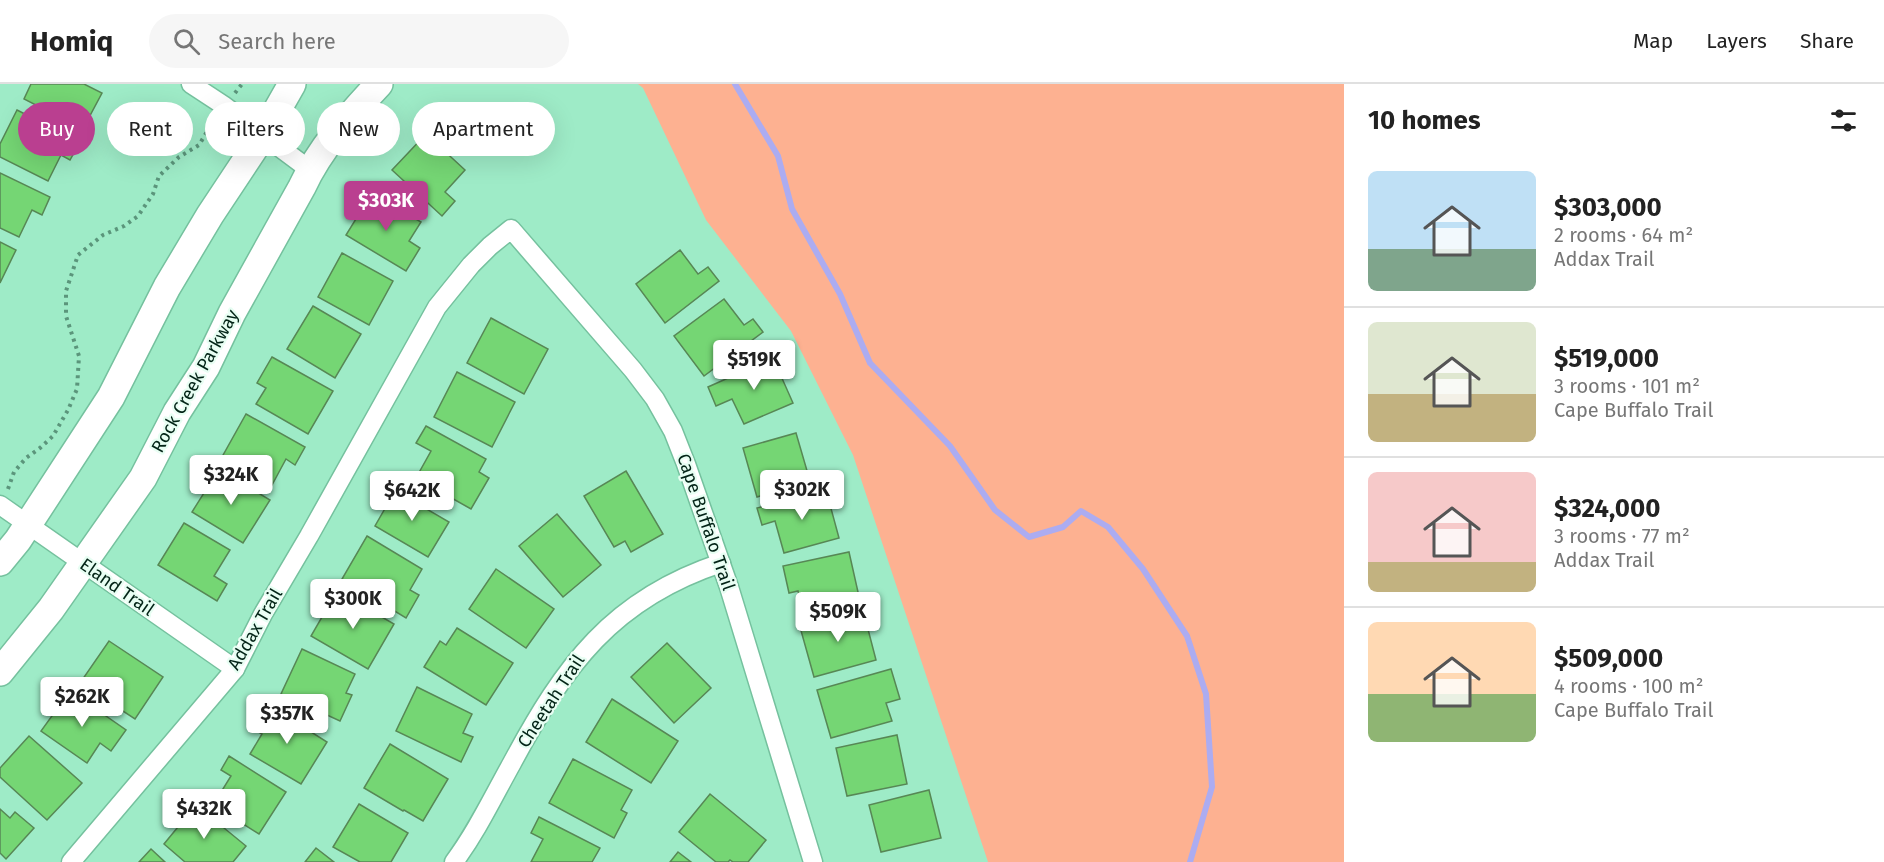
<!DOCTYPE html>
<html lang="en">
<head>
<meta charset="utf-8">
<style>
	:root { --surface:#fff; --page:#f6f6f6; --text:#222; --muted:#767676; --line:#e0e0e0; --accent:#ba3f90 }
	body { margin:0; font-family:"Fira Sans",sans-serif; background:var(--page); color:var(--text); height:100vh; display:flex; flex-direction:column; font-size:22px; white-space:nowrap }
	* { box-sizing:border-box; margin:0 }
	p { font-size:20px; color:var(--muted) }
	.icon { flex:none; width:33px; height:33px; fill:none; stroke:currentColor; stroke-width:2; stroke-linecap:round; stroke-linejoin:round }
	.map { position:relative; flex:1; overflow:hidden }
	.drawer { display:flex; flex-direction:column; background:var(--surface); width:540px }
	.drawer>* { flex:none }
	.hud { position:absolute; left:18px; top:18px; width:570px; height:54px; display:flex; gap:12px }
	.price { position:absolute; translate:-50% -51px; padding:0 14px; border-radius:6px; background:#fff; color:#222; font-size:20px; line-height:39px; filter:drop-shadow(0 2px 3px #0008) }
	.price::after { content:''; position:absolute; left:50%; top:36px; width:18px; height:14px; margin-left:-9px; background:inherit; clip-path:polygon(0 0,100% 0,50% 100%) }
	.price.on { background:var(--accent); color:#fff }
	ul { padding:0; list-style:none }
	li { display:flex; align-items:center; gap:18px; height:150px; padding:0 24px }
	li+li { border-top:2px solid var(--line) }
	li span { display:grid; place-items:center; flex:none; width:168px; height:120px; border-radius:9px; color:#555 }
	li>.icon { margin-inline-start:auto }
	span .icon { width:72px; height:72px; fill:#fffc; stroke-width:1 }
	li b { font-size:26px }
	h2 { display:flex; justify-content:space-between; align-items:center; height:72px; padding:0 24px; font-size:26px }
	.chip { padding:0 21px; border-radius:27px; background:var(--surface); box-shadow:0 6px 24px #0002; font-size:21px; line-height:54px }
	.chip.on { background:var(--accent); color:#fff }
	header { display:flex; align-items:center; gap:36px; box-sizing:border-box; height:84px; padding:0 30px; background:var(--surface); border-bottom:2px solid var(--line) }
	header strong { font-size:28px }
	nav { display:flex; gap:33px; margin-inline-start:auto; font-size:21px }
	.search { width:420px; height:54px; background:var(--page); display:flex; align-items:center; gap:15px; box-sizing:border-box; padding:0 21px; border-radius:33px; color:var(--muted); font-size:22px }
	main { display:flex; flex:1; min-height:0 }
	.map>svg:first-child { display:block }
	.green { fill:#fdb191 }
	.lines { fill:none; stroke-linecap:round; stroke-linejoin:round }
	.stream { stroke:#acacf1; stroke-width:6 }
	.building { fill:#75d674; stroke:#578755; stroke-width:1.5 }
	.street-casing { stroke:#75c19e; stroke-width:21 }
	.secondary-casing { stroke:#75c19e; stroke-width:30 }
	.path { stroke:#5b957b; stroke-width:4; stroke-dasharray:3 4.5; stroke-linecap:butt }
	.street { stroke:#fff; stroke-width:18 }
	.secondary { stroke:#fff; stroke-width:27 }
	.labels { text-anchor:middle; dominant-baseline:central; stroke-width:4.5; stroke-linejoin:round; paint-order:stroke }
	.street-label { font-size:18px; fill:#032417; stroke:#e8fef3 }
</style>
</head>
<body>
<header>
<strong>Homiq</strong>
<div class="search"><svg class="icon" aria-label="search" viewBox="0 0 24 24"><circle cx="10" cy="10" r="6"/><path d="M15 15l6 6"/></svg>Search here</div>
<nav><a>Map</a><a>Layers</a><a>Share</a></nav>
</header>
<main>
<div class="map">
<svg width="1344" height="778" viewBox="0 0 1344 778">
	<rect width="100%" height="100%" fill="#9eebc7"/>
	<polygon class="green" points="638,0 1344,0 1344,778 988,778 853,371 791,247 706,136 643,4"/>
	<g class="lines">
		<polyline class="stream" points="735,0 778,72 792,125 840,210 870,279 950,362 995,426 1029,453 1063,443 1081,427 1108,443 1143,485 1187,552 1206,610 1212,703 1190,778"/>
	</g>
	<g class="building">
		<polygon points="31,0 84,0 102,9 86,39 71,32 67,37 24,15"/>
		<polygon points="17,26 80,58 70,76 61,71 48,97 0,73 0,60"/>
		<polygon points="426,50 465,86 445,108 455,117 442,132 392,86"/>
		<polygon points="0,89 50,113 42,131 32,126 19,153 0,144"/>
		<polygon points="372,109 421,138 409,157 420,164 406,187 346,151"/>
		<polygon points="0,158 16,166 0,199"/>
		<polygon points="680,166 698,190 708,183 719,197 665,239 636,200"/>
		<polygon points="342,169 393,197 369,241 318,213"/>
		<polygon points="724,215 744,241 753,235 763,248 704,292 674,252"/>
		<polygon points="313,222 361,250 335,294 287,265"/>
		<polygon points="491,234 548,265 524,310 467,279"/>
		<polygon points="272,273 333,307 308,350 256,320 266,304 257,299"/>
		<polygon points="773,274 793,319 744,340 732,315 716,322 708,303"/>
		<polygon points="457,288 515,318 492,363 434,333"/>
		<polygon points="246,330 305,363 295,381 286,375 272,401 222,373"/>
		<polygon points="426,342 486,375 479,388 489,394 471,425 416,394 431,367 416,359"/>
		<polygon points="796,349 810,397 757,413 743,364"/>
		<polygon points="219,385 270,416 243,459 192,428"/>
		<polygon points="626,387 663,450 631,468 625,457 614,463 584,412"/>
		<polygon points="399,400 422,413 418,420 449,438 428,473 375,442"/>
		<polygon points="826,406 839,454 784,469 775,437 762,441 757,424"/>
		<polygon points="557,430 601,481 563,513 519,462"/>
		<polygon points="184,439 230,466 214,492 227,500 217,517 158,481"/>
		<polygon points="367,452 422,485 410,506 419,511 406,534 342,495"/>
		<polygon points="849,468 860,517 803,529 798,507 789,509 783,482"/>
		<polygon points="496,485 554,525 526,564 469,525"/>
		<polygon points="337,507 394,540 368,585 311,552"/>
		<polygon points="863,526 876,576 814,593 800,543"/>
		<polygon points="457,544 513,579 486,621 424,583 440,557 446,561"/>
		<polygon points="109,557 163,593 135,635 80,599"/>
		<polygon points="667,559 711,604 674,639 631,593"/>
		<polygon points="302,565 355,590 346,609 352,611 340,637 281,610"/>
		<polygon points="891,585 900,615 886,619 892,637 831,654 817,606"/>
		<polygon points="417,603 472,630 463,649 473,653 461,678 396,647"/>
		<polygon points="70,607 126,646 111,667 100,659 87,679 41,647"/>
		<polygon points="612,615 678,657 651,699 586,658"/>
		<polygon points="267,623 285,634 286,632 327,658 301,700 250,670 262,650 253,645"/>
		<polygon points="897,651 907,700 847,712 836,664"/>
		<polygon points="29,652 82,699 47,736 0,693 0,684"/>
		<polygon points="390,660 448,695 423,737 404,726 403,727 364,704"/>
		<polygon points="229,672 286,708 259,750 213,721 231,692 221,686"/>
		<polygon points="573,675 632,706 621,726 627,729 614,754 549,719"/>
		<polygon points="929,706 941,754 881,768 869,721"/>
		<polygon points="710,710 766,756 748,778 733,778 730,776 728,778 716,778 679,748"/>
		<polygon points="359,720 408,749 391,778 360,778 333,763"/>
		<polygon points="196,721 246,762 233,778 185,778 164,760"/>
		<polygon points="0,725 10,734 15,728 34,744 6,775 0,769"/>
		<polygon points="539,733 600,764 592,778 531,778 543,755 531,749"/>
		<polygon points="316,764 334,778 305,778"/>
		<polygon points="151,765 165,778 139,778"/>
		<polygon points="678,768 691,778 670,778"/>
	</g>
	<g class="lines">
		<defs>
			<g id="street">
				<polyline points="191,0 223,21 310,86"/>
				<polyline points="0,421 235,585"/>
				<polyline points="71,778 235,585 263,530 309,452 437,223 471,181 490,162 511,145 633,286 655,315 673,347 686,380 729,503 813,778"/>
				<path d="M454 778C477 747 493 713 512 679 564 582 612 515 721 479"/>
			</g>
			<g id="secondary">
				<polyline points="0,478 18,456 111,313 167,203 210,131 263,51 292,0"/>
				<path d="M0 588 51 525 143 394 177 328 206 283 232 229 302 103C320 64 350 31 379 0"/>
			</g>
		</defs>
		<use href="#street" class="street-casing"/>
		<use href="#secondary" class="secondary-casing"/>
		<g class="path">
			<polyline points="235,9 242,0"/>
			<polyline points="8,405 14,388 26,374 40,364 53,352 68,326 77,305 79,272 66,232 66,207 78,171 103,151 124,142 138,132 153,110 159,92 179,73 199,61 214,36"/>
		</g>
		<use href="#street" class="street"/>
		<use href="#secondary" class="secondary"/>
	</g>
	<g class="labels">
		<g class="street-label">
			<text transform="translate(195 297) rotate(-61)">Rock Creek Parkway</text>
			<text transform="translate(706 438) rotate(71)">Cape Buffalo Trail</text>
			<text transform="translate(117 503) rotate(35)">Eland Trail</text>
			<text transform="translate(255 545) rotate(-60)">Addax Trail</text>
			<text transform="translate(551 617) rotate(-57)">Cheetah Trail</text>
		</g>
	</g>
</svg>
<b class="price on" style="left:386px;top:148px">$303K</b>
<b class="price" style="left:754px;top:307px">$519K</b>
<b class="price" style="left:231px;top:422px">$324K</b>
<b class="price" style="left:802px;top:437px">$302K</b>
<b class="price" style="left:412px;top:438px">$642K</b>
<b class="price" style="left:353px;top:546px">$300K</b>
<b class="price" style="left:838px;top:559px">$509K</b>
<b class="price" style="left:82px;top:644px">$262K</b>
<b class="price" style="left:287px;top:661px">$357K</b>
<b class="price" style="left:204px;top:756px">$432K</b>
<div class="hud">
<a class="chip on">Buy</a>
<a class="chip">Rent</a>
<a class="chip">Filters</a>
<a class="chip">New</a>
<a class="chip">Apartment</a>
</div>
</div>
<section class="drawer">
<h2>10 homes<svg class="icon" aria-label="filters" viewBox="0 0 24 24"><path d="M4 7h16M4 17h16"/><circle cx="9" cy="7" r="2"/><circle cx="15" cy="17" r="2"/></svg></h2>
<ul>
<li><span style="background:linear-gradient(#bfe0f5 65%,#7fa58c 0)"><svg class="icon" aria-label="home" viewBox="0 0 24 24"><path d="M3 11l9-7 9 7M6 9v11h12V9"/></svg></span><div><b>$303,000</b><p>2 rooms · 64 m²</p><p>Addax Trail</p></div></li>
<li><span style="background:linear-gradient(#dfe7d0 60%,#c2b280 0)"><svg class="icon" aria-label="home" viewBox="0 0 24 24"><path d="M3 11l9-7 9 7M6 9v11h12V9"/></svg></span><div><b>$519,000</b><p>3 rooms · 101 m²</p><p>Cape Buffalo Trail</p></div></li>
<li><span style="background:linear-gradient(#f6c9c9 75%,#c2b280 0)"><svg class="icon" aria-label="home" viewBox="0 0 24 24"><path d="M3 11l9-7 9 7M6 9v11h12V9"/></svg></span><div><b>$324,000</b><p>3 rooms · 77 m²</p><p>Addax Trail</p></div></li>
<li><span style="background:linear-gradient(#ffd9b3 60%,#8fb573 0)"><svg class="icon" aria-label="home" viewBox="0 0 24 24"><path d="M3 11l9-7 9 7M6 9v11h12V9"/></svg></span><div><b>$509,000</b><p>4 rooms · 100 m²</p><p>Cape Buffalo Trail</p></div></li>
</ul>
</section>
</main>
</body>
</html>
